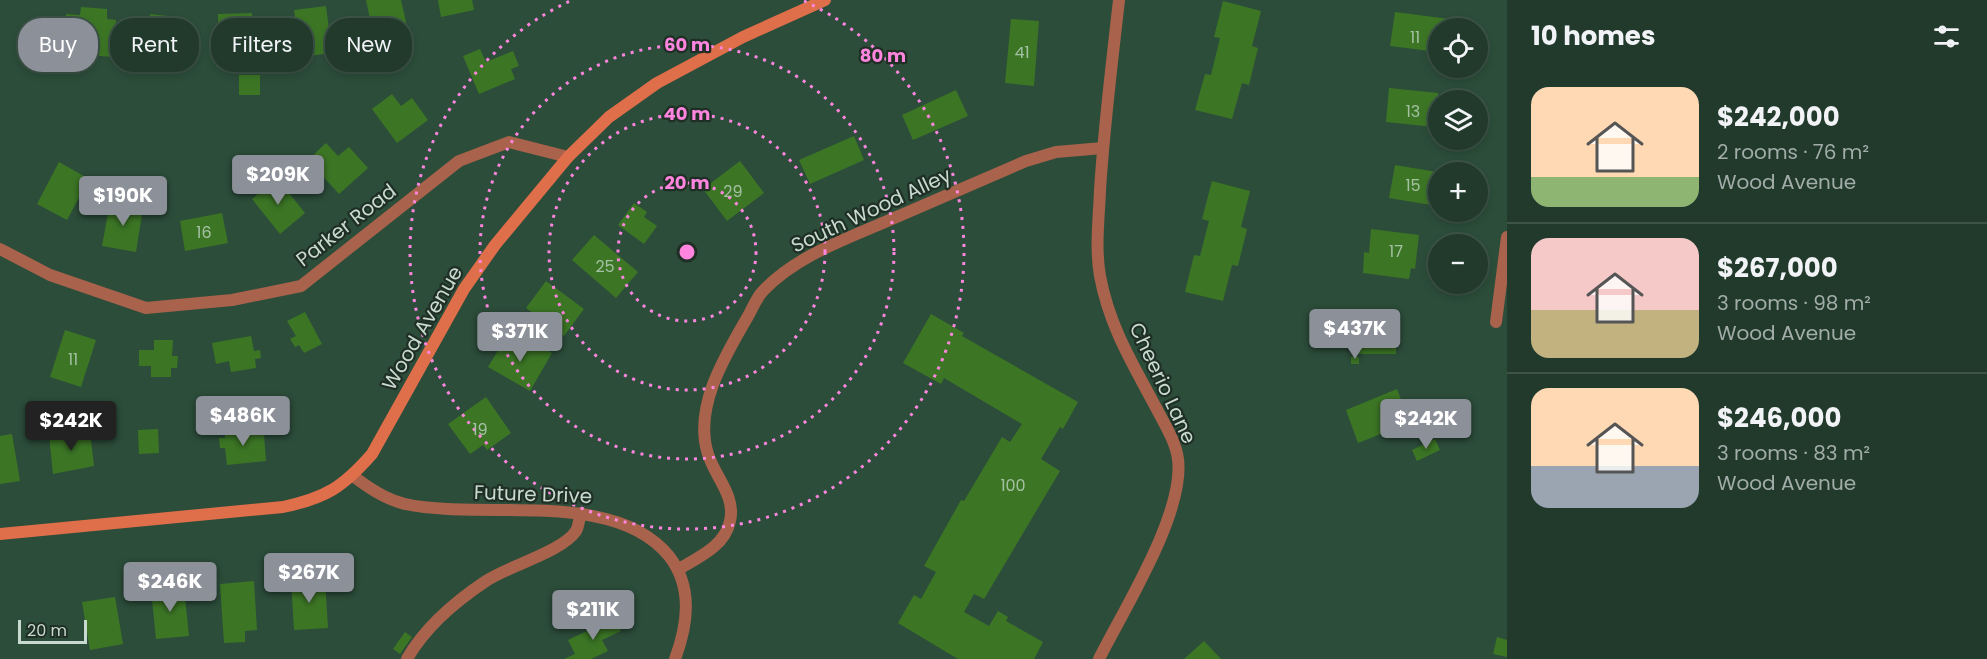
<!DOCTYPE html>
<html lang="en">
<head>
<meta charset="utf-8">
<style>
	:root { --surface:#213a2c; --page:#2d4538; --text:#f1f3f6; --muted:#a2ada9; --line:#3e5448; --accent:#8c9099 }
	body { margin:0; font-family:Poppins,sans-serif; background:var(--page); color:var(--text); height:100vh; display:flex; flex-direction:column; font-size:22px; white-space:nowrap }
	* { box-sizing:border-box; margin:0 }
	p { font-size:20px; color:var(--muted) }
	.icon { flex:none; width:33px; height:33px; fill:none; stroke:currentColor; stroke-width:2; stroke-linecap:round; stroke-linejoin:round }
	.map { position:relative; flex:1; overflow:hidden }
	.panel { display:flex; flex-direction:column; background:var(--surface); width:480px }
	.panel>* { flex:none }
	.banner { position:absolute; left:18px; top:18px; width:570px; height:54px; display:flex; gap:12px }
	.tools { position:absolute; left:1428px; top:18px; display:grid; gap:12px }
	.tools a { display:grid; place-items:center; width:60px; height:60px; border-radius:50%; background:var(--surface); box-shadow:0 3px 9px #0003,0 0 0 2px var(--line); font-size:30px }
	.scale { position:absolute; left:18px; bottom:15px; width:69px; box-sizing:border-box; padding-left:6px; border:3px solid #c8dacf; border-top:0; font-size:16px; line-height:21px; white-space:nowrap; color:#c8dacf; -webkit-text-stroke:4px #202f26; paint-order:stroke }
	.price { position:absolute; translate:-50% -51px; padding:0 14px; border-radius:6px; background:var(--accent); color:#fff; font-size:20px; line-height:39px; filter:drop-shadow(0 2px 3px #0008) }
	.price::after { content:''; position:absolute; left:50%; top:36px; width:18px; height:14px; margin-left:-9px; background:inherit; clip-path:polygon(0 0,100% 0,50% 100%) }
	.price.current { background:#222; color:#fff }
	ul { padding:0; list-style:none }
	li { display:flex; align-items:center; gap:18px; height:150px; padding:0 24px }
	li+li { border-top:2px solid var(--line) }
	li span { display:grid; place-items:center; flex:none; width:168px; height:120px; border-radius:18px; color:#555 }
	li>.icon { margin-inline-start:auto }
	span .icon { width:72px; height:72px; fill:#fffc; stroke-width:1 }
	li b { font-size:26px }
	h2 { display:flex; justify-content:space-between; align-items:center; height:72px; padding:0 24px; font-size:26px }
	.chip { padding:0 21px; border-radius:24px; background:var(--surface); box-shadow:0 3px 9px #0003,0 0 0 2px var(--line); font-size:21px; line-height:54px }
	.chip.current { background:var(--accent); color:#fff }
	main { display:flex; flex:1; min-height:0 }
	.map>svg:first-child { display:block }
	.building { fill:#3c7625 }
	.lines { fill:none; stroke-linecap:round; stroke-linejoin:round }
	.street { stroke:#a9624b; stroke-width:12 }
	.secondary { stroke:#df6e4a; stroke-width:12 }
	.ring { fill:none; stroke:#ff85df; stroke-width:3; stroke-dasharray:3 6 }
	.labels { text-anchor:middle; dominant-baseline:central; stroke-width:4.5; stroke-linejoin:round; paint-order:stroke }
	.number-label { font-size:16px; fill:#a5c1a4 }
	.street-label { font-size:20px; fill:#c8dacf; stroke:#202f26 }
	.centre { fill:#ff85df; stroke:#202f26; stroke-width:3 }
	.ring-label { font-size:18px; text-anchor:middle; font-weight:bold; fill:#ff85df; stroke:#202f26; stroke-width:4.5; stroke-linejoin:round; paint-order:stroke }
</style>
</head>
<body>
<main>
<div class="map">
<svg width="1507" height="659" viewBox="0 0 1507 659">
	<rect width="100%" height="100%" fill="#2c4d3a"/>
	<g class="building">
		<polygon points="366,0 401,0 409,35 375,43"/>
		<polygon points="438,0 472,0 474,10 441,17"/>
		<polygon points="1223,1 1261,11 1252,46 1258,48 1249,85 1242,83 1232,119 1195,110 1205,74 1211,75 1220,38 1214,37"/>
		<polygon points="326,6 332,53 300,57 294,10"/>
		<polygon points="81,7 107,9 107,19 116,20 114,57 71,54 72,41 64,40 66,14 80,15"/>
		<polygon points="1395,12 1457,20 1456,28 1438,28 1438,52 1390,46"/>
		<polygon points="252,13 253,60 219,61 218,14"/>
		<polygon points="150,14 185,18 180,66 145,62"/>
		<polygon points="1011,19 1039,21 1034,86 1005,83"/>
		<polygon points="480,49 486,62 513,51 519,66 511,69 515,79 479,94 463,56"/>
		<rect x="239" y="75" width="21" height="20"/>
		<polygon points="1389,88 1438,93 1438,96 1443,97 1443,100 1438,100 1438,124 1435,124 1434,127 1386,122"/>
		<polygon points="956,90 968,116 913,140 902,115"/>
		<polygon points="392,94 401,106 412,98 428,120 397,143 372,109"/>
		<polygon points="854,136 864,160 810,184 799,160"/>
		<polygon points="326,143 338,156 349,147 368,168 339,194 308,160"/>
		<polygon points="740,161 764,193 727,221 703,189"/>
		<polygon points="59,162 89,179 67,220 37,204"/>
		<polygon points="1395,165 1437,172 1431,205 1389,198"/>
		<polygon points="277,178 305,213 280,234 252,199"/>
		<polygon points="1212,181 1250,191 1241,227 1247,229 1238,266 1232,265 1223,301 1185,292 1194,255 1200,256 1209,221 1202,219"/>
		<polygon points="110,202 143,208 136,252 102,246"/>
		<polygon points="634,203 647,212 644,217 657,226 644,244 618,225"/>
		<polygon points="222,213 228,243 185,251 180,221"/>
		<polygon points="1371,229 1419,235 1415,269 1411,268 1409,279 1363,273 1364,252 1369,253"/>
		<polygon points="594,235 638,272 616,298 572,260"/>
		<polygon points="546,281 584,309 564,336 526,308"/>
		<rect x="1353" y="310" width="43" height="44"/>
		<polygon points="305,312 322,344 304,353 299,345 295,347 290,339 296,336 287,321"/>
		<polygon points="931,314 964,333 962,336 1078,402 1063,429 1060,427 1041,459 1060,471 984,599 974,594 964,612 989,626 998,611 1008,617 1006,621 1043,642 1034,659 958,659 898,623 914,595 921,599 936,572 924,566 961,500 964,501 1002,437 1010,442 1022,424 944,378 941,384 903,363"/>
		<polygon points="65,330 96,340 81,387 50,377"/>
		<polygon points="251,336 254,351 260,350 261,358 255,359 256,368 231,372 229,361 216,364 212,343"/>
		<polygon points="505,339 526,351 531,341 552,353 530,391 488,367"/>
		<polygon points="154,340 173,340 172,356 178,356 177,368 171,368 171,377 151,377 151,366 139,366 139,350 154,350"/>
		<rect x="1351" y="357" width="8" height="7"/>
		<polygon points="1397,389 1402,402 1406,400 1414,421 1358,443 1346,410"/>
		<polygon points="486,397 511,433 487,450 483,445 470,454 448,424"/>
		<polygon points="249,427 250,435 264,434 266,461 227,465 225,448 220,448 219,438 225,438 224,430"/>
		<polygon points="158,429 159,453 139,454 138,430"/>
		<polygon points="90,431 94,466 53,474 49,435"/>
		<polygon points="12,434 20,481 0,484 0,436"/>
		<polygon points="1435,439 1440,450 1417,461 1412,450"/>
		<polygon points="325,579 328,628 294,630 291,580"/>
		<polygon points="254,581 257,630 245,631 245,642 224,643 220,584"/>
		<polygon points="184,587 189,636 156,639 151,590"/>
		<polygon points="115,597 123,644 90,650 82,602"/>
		<polygon points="614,618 621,631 602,640 608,651 591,659 564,659 575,654 568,640"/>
		<polygon points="405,632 412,637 400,654 393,649"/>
		<polygon points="1497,637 1507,640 1507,657 1493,654"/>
		<polygon points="1204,641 1221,659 1184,659"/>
	</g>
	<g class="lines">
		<g class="street">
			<polyline points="0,249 50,275 146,308 232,300 301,286 459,161 509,142 568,157"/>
			<polyline points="1496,322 1507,237"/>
			<path d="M353 476C369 488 385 499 405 504 484 521 614 488 669 556 693 587 688 624 675 659"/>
			<path d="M679 569C699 557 725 546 730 521 736 496 715 477 708 454 693 408 725 356 747 318 752 310 756 298 763 291 795 257 843 240 885 222 932 202 979 181 1026 161L1056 152 1103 148"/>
			<path d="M407 659C425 627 456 601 486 581 508 566 562 552 576 531 579 526 579 518 581 513"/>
			<path d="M1099 659C1124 609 1185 513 1178 459 1176 444 1168 430 1161 417 1136 369 1110 330 1100 276 1095 248 1099 218 1100 190 1104 126 1112 63 1119 0"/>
		</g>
		<path class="secondary" d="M0 534 283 507C326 498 343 487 372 454L464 289 495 245 568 157 609 117 657 83 743 37 825 0"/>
	</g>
	<g class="ring">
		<circle cx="687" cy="252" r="69"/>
		<circle cx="687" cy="252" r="138"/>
		<circle cx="687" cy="252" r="207"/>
		<path d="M804 1A277 277 0 1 1 570 1"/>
	</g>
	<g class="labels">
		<g class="number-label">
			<text x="1415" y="37">11</text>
			<text x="1022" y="52">41</text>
			<text x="1413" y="111">13</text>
			<text x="1413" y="185">15</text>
			<text x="733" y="191">29</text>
			<text x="204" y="232">16</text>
			<text x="1396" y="251">17</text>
			<text x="605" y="266">25</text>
			<text x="73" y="359">11</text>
			<text x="480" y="429">19</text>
			<text x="1013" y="485">100</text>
		</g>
		<g class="street-label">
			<text transform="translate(871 210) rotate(-25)">South Wood Alley</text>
			<text transform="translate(346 225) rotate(-38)">Parker Road</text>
			<text transform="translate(422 328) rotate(-60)">Wood Avenue</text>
			<text transform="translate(1163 383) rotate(65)">Cheerio Lane</text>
			<text transform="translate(533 494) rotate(2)">Future Drive</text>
		</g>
	</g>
	<circle cx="687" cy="252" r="9" class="centre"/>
	<g class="ring-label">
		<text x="687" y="51">60 m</text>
		<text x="883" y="62">80 m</text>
		<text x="687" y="120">40 m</text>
		<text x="687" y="189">20 m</text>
	</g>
</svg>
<div class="tools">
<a><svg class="icon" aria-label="locate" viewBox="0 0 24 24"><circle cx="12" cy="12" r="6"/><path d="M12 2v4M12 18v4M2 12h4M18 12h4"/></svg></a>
<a><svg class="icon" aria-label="layers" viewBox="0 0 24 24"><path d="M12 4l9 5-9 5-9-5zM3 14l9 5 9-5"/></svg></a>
<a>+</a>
<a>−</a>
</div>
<div class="scale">20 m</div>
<b class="price" style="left:278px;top:206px">$209K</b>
<b class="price" style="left:123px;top:227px">$190K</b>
<b class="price" style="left:1355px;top:360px">$437K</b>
<b class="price" style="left:520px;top:363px">$371K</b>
<b class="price" style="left:243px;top:447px">$486K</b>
<b class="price" style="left:1426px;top:450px">$242K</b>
<b class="price current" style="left:71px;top:452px">$242K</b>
<b class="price" style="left:309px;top:604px">$267K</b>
<b class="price" style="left:170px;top:613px">$246K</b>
<b class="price" style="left:593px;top:641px">$211K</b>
<div class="banner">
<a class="chip current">Buy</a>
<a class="chip">Rent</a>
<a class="chip">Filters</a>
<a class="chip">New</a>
</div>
</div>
<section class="panel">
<h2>10 homes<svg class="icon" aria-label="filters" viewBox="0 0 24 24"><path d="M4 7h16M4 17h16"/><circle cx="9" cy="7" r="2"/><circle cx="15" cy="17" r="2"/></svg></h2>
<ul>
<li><span style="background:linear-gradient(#ffd9b3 75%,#8fb573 0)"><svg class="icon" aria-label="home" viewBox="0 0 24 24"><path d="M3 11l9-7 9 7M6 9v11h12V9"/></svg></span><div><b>$242,000</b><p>2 rooms · 76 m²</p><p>Wood Avenue</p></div></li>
<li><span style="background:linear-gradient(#f6c9c9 60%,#c2b280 0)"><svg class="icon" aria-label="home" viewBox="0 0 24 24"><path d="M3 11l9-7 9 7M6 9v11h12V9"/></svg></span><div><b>$267,000</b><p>3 rooms · 98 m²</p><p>Wood Avenue</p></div></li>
<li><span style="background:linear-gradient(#ffd9b3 65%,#9aa5b1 0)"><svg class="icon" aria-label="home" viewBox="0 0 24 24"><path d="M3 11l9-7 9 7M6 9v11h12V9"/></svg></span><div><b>$246,000</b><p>3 rooms · 83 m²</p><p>Wood Avenue</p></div></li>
</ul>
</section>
</main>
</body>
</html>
